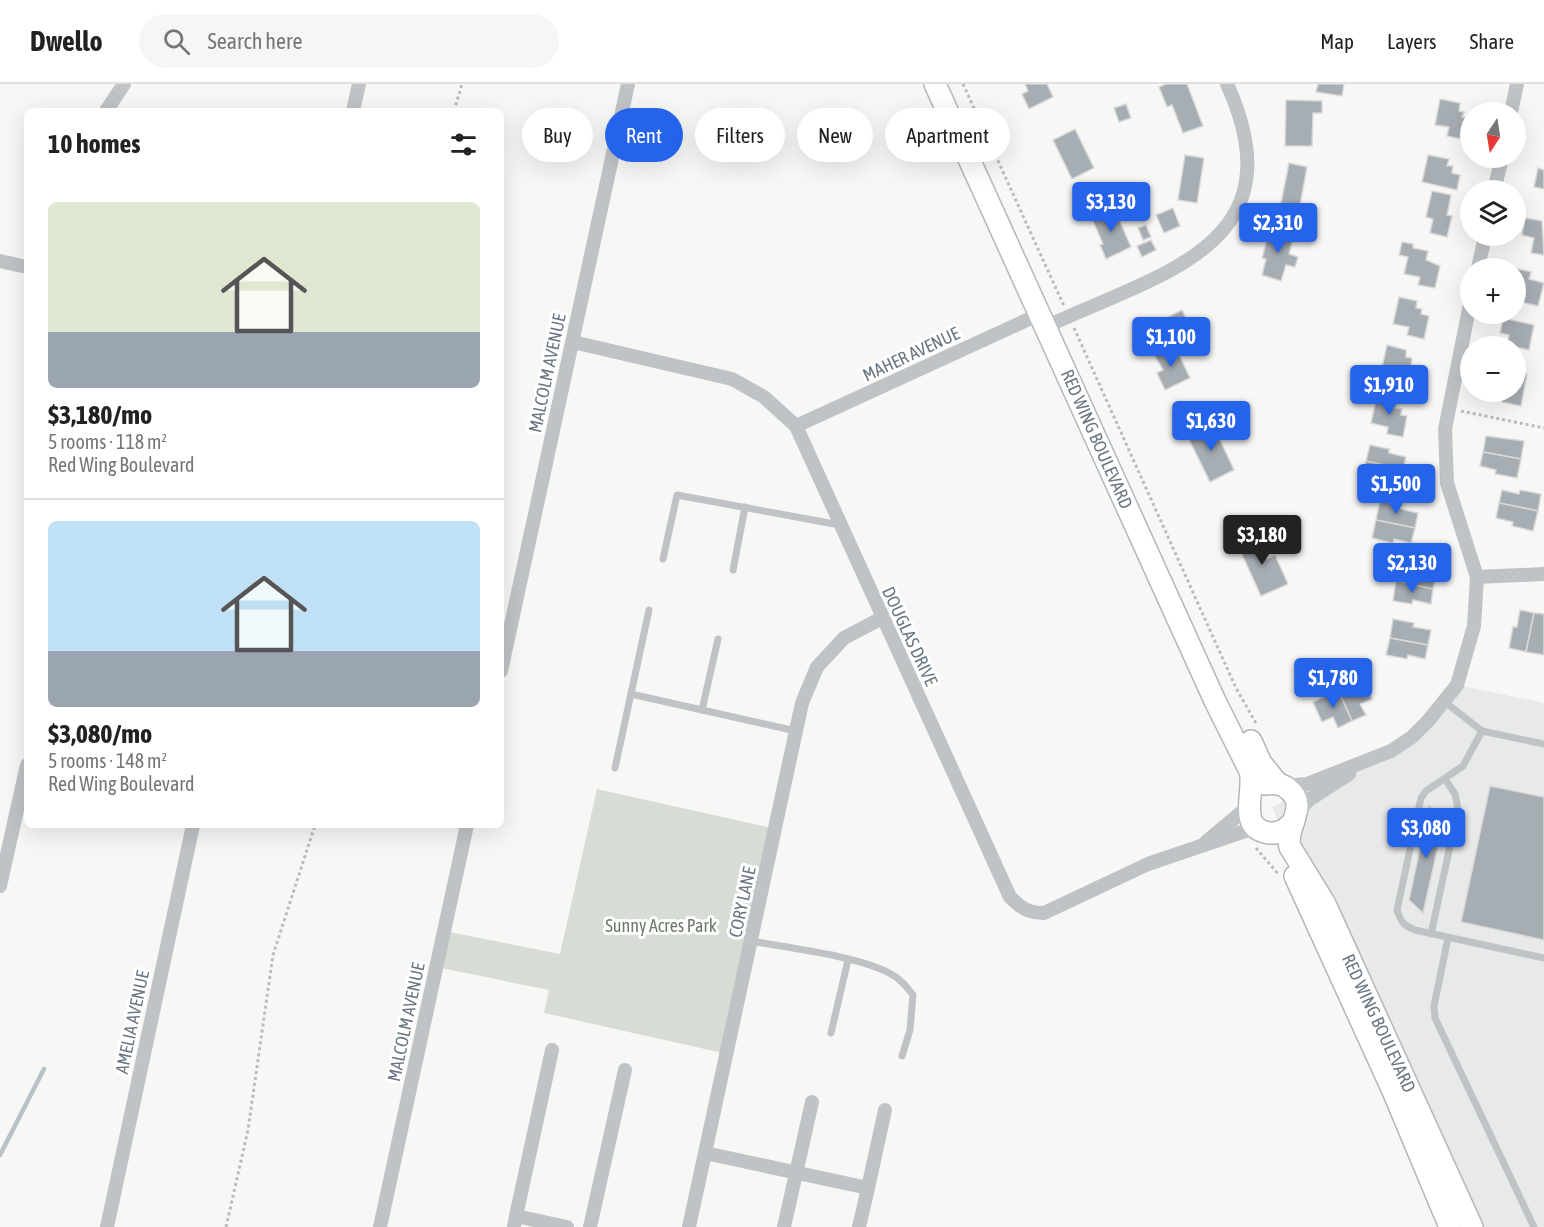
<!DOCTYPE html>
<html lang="en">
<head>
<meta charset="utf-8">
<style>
	:root { --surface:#fff; --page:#f6f6f6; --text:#222; --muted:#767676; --line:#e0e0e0; --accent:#2563eb }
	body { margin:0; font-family:"Asap Condensed",sans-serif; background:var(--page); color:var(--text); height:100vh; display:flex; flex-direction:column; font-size:22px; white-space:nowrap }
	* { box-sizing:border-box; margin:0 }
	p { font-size:20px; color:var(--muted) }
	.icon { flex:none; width:33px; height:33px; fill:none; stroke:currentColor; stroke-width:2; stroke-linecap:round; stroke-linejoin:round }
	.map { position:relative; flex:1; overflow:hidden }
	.side { position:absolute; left:24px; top:24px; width:480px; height:720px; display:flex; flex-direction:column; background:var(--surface); border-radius:9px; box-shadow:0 6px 24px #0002 }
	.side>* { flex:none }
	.banner { position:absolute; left:522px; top:24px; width:570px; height:54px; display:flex; gap:12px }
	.needle { width:39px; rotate:192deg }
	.tools { position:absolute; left:1460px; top:18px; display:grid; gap:12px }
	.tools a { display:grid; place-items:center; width:66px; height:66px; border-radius:50%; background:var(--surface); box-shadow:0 6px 24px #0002; font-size:30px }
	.price { position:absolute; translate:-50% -51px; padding:0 14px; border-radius:6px; background:var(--accent); color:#fff; font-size:20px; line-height:39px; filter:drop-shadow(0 2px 3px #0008) }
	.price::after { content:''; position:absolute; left:50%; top:36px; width:18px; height:14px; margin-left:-9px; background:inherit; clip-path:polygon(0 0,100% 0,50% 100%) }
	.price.current { background:#222; color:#fff }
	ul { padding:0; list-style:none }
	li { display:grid; align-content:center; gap:12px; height:318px; padding:0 24px }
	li+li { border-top:2px solid var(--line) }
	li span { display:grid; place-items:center; height:186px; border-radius:9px; color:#555 }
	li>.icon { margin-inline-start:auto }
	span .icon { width:108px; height:108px; fill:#fffc; stroke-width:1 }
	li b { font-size:26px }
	h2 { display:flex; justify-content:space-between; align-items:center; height:72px; padding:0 24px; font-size:26px }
	.chip { padding:0 21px; border-radius:27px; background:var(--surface); box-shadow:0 6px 24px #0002; font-size:21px; line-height:54px }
	.chip.current { background:var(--accent); color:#fff }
	header { display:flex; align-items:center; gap:36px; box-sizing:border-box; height:84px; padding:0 30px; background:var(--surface); border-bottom:2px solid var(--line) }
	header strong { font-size:28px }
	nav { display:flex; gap:33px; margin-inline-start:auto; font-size:21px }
	.search { width:420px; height:54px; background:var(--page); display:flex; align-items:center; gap:15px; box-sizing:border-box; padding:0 21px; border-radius:33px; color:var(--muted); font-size:22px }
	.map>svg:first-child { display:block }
	.built { fill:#e8e9e9 }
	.green { fill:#d7dcd5 }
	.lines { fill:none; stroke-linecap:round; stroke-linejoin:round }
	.stream { stroke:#b8c1c6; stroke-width:4.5 }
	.building { fill:#a6adb3; stroke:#d9d9d8; stroke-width:1.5 }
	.primary-casing { stroke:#b3b7ba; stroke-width:24 }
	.path { stroke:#b9bcbe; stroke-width:3; stroke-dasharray:3 3; stroke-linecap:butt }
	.service { stroke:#bfc3c6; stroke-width:7 }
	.minor { stroke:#bfc3c6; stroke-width:14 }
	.primary { stroke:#fff; stroke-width:21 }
	.labels { text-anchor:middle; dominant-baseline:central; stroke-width:6; stroke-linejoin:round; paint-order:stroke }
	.street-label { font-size:18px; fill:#6a7783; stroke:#fff }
	.park-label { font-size:18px; fill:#6b7b68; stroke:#fff }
</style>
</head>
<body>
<header>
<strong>Dwello</strong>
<div class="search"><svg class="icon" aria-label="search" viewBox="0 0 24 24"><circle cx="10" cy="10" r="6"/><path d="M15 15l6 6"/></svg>Search here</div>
<nav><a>Map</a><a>Layers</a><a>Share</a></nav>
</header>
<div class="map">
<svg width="1544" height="1143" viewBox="0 0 1544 1143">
	<rect width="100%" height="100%" fill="#f7f8f5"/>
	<polygon class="built" points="1457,601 1544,619 1544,1143 1465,1143 1272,723 1391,667"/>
	<polygon class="green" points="597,705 776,745 727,970 544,929 549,906 436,883 444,847 560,870"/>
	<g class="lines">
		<polyline class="stream" points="0,1071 44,985"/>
	</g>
	<g class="building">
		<polygon points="1025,0 1047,0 1053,13 1029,25 1022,10 1028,7"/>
		<polygon points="1166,0 1187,0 1203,42 1183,49 1172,21 1167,23 1159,3"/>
		<polygon points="1318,0 1344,0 1342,12 1316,8"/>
		<polygon points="1440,15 1460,19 1459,27 1464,28 1462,33 1470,34 1467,56 1447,52 1449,43 1435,41"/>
		<polygon points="1286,16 1322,17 1322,29 1313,29 1312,62 1285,62"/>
		<polygon points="1126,20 1131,34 1119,38 1114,24"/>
		<polygon points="1075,45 1094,84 1072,95 1053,56"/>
		<polygon points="1185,71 1204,74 1197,119 1178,116"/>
		<polygon points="1428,71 1449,75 1447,82 1453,82 1452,89 1460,91 1457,106 1422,98"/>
		<polygon points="1289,79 1307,83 1298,132 1279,129"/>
		<polygon points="1538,84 1544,86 1544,105 1534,103"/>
		<polygon points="1432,107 1451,111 1447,131 1452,132 1447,153 1430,149 1433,135 1426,133"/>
		<polygon points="1113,122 1131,163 1106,175 1100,161 1103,160 1091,132"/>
		<polygon points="1173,124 1180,142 1164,149 1156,131"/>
		<polygon points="1525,134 1542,137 1544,171 1531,169 1534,154 1522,151"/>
		<polygon points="1146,141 1151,153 1143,156 1138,144"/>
		<polygon points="1270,145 1294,150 1289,170 1298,173 1295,183 1286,181 1281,197 1262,191 1266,175 1262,174"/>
		<polygon points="1151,156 1156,166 1142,173 1137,162"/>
		<polygon points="1402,158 1413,160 1413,164 1428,167 1426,176 1440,182 1435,204 1418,201 1420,193 1404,190 1408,173 1399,171"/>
		<polygon points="1515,184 1531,188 1529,195 1544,199 1538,222 1516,217 1518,208 1515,207"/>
		<polygon points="1399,213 1417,217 1416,224 1422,225 1421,230 1429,232 1424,255 1407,251 1409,243 1393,240"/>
		<polygon points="1182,226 1191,244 1166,257 1156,239"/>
		<polygon points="1503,234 1534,241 1529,266 1507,261 1509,251 1500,249"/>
		<polygon points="1174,260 1190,294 1165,306 1157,289 1163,286 1154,270"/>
		<polygon points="1387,261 1406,266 1406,273 1412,274 1411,281 1418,282 1413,302 1396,299 1397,292 1381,288"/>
		<polygon points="1515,288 1527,290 1521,322 1502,318 1501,308 1497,308 1515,308"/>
		<polygon points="1377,312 1397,316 1395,324 1402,325 1401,331 1407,332 1403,353 1387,350 1388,343 1371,339"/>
		<polygon points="1212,339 1234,386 1210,398 1187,351"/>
		<polygon points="1486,352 1524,357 1521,375 1483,368"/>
		<polygon points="1370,361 1389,365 1389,369 1406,373 1403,385 1366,377"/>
		<polygon points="1483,368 1521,375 1517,394 1495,390 1496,386 1480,382"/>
		<polygon points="1366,377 1403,385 1400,399 1381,395 1380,399 1362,394"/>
		<polygon points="1502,406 1519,410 1520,406 1541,410 1538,427 1499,419"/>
		<polygon points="1380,417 1401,421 1400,425 1418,429 1415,444 1376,436"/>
		<polygon points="1499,419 1538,427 1533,447 1512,442 1513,438 1496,434"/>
		<polygon points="1376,436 1415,444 1411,459 1394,455 1393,459 1372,454"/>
		<polygon points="1255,449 1267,475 1275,471 1288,500 1261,512 1236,457"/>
		<polygon points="1400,478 1420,482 1419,487 1436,490 1433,505 1396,497"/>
		<polygon points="1396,497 1433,505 1431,520 1413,516 1412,520 1393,517"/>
		<polygon points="1520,526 1534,529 1526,568 1509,564 1513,543 1517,543"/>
		<polygon points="1534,529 1544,530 1544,571 1526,568"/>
		<polygon points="1393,535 1414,539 1413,543 1431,546 1428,561 1390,554"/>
		<polygon points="1390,554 1428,561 1425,575 1408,571 1407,575 1386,571"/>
		<polygon points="1363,595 1372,615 1360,620 1366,631 1352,637 1338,606"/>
		<polygon points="1338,606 1352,637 1338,644 1333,633 1322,638 1313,618"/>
		<polygon points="1490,702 1544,713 1544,856 1461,838"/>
		<polygon points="1429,722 1444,736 1423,829 1409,816"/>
	</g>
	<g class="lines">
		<defs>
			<g id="primary">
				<path d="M935 0 1215 617 1250 687C1256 707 1236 744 1269 749 1280 750 1287 745 1294 737"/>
				<polyline points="1251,657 1261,679 1277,699"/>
				<path d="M1265 700C1273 699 1282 699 1288 705 1310 722 1284 743 1290 763L1325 820 1472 1143"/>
				<polyline points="1295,792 1393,1007 1450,1143"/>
			</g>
		</defs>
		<use href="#primary" class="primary-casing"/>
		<g class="path">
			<polyline points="963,0 1064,222"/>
			<polyline points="454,27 462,0"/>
			<polyline points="1074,244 1236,604 1257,641"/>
			<polyline points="1461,327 1544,344"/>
			<polyline points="1256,764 1279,791"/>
			<polyline points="226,1143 248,1046 273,871 315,741"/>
		</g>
		<g class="service">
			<polyline points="663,475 677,411 840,441"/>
			<polyline points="733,486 745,423"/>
			<polyline points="631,610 796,647"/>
			<path d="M1445 618 1482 647 1463 682 1426 707 1421 714 1397 826C1401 838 1403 841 1415 846L1544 874"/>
			<polyline points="702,626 718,555"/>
			<polyline points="1482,647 1544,660"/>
			<polyline points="615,684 649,526"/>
			<polyline points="1431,850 1458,725 1455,710 1445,695"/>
			<polyline points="1448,854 1434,922 1435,934 1534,1143"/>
			<path d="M751 857C789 864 857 872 889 889 900 894 906 902 913 911L910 946 902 972"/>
			<polyline points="831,949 848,876"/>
		</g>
		<g class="minor">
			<polyline points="106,27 124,0"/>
			<polyline points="353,27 359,0"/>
			<polyline points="1511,28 1517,0"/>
			<polyline points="1494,106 1502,74"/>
			<polyline points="0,177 27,183"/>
			<polyline points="1478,184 1485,152"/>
			<path d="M1056 238C1169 187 1298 157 1227 0"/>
			<path d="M573 258 732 295 764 313 796 342 1010 813C1021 824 1028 829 1044 829L1148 780 1245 747 1259 745"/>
			<polyline points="796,342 1040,230"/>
			<polyline points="1477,493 1544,490"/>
			<polyline points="501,587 628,0"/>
			<polyline points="1285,702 1307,700 1391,667 1412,653 1428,637 1457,601 1474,542 1477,493 1447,399 1445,345 1470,220"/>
			<polyline points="1298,727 1310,715 1349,690"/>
			<polyline points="1206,758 1248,723"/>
			<polyline points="0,802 27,681"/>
			<polyline points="705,1069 868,1104 859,1143"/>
			<polyline points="868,1104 885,1026"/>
			<polyline points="516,1132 552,966"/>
			<polyline points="107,1143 193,741"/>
			<polyline points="380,1143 467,741"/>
			<polyline points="514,1143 516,1132 567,1143"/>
			<polyline points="590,1143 625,986"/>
			<polyline points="689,1143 802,619 817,583 844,554 882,534"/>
			<polyline points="784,1143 812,1018"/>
		</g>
		<use href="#primary" class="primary"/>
	</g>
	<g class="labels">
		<g class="street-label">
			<text transform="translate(911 270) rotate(-25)">MAHER AVENUE</text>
			<text transform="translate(547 289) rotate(-78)">MALCOLM AVENUE</text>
			<text transform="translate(1097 355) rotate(66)">RED WING BOULEVARD</text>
			<text transform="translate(910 552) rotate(65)">DOUGLAS DRIVE</text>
			<text transform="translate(742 818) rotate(-78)">CORY LANE</text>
			<text transform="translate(132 938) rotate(-78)">AMELIA AVENUE</text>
			<text transform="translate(406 938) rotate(-78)">MALCOLM AVENUE</text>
			<text transform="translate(1379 939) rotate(65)">RED WING BOULEVARD</text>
		</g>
		<g class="park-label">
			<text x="661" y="841">Sunny Acres Park</text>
		</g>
	</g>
</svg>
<div class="tools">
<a><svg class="needle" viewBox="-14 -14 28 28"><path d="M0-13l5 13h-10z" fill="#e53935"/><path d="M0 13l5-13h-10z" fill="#767676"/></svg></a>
<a><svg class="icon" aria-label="layers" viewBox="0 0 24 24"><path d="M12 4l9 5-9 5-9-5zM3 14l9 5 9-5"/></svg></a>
<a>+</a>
<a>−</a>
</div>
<b class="price" style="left:1111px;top:149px">$3,130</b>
<b class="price" style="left:1278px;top:170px">$2,310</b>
<b class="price" style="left:1171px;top:284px">$1,100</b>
<b class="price" style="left:1389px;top:332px">$1,910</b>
<b class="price" style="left:1211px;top:368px">$1,630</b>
<b class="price" style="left:1396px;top:431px">$1,500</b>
<b class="price current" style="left:1262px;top:482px">$3,180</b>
<b class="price" style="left:1412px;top:510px">$2,130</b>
<b class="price" style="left:1333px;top:625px">$1,780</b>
<b class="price" style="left:1426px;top:775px">$3,080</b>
<div class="banner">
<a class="chip">Buy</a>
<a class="chip current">Rent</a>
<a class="chip">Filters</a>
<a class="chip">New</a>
<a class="chip">Apartment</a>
</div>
<section class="side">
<h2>10 homes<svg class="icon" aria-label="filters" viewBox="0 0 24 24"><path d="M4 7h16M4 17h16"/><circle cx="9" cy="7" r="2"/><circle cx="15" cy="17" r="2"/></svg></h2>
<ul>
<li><span style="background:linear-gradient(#dfe7d0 70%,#9aa5b1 0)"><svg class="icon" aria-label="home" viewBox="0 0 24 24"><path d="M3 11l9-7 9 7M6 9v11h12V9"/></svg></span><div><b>$3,180/mo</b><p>5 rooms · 118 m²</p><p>Red Wing Boulevard</p></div></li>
<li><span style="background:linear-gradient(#bfe0f5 70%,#9aa5b1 0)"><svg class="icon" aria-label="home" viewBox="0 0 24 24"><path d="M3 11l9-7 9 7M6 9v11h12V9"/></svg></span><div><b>$3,080/mo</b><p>5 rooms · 148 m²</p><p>Red Wing Boulevard</p></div></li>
</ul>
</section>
</div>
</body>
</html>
